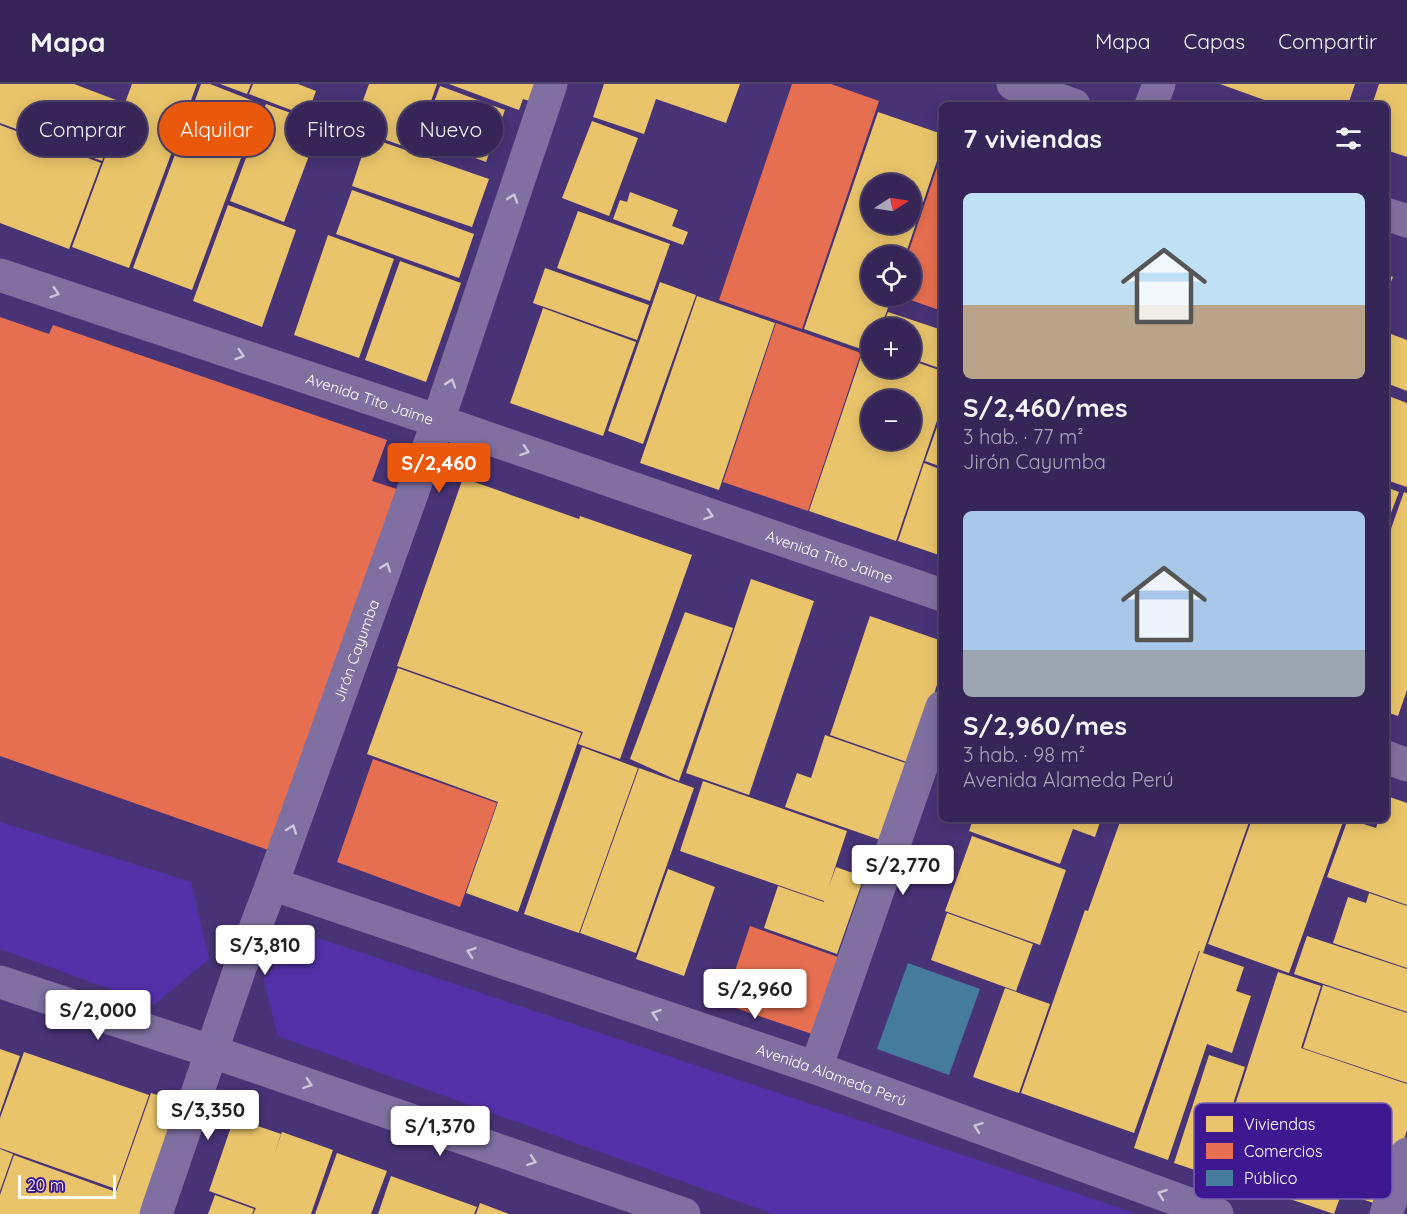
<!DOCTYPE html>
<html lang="es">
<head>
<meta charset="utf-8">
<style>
	:root { --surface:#362658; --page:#413261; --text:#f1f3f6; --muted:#aaa5ba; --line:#50436e; --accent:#ea580c }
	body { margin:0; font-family:Quicksand,sans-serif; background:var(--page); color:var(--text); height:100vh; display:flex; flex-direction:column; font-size:22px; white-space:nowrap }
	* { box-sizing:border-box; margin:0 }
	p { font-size:20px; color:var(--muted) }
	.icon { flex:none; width:33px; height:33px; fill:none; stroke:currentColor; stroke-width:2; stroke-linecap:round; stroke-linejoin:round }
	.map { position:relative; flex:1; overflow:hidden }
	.panel { position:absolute; left:939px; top:18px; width:450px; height:720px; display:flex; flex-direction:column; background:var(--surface); border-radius:9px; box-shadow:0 3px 15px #0003,0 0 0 2px var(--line) }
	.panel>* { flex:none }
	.hud { position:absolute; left:18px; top:18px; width:570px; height:54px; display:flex; gap:12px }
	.needle { width:39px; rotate:78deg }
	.controls { position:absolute; left:861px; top:90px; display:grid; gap:12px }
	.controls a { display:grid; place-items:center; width:60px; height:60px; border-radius:50%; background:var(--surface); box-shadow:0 3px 15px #0003,0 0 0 2px var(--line); font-size:30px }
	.scale { position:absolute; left:18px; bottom:15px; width:98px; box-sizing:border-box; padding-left:6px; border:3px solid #fff; border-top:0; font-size:16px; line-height:21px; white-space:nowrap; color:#fff; -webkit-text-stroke:4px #3e1891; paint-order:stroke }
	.price { position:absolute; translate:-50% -51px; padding:0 14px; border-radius:6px; background:#fff; color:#222; font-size:20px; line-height:39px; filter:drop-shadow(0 2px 3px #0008) }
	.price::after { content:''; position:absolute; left:50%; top:36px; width:18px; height:14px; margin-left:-9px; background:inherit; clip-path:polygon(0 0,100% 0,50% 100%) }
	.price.on { background:var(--accent); color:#fff }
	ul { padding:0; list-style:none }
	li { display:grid; align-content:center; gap:12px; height:318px; padding:0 24px }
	li span { display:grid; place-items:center; height:186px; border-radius:9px; color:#555 }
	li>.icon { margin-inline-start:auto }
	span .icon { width:108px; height:108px; fill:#fffc; stroke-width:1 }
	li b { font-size:26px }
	h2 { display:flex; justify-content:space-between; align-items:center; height:72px; padding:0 24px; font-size:26px }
	.pill { padding:0 21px; border-radius:27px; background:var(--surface); box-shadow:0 3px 15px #0003,0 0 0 2px var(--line); font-size:21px; line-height:54px }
	.pill.on { background:var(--accent); color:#fff }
	header { display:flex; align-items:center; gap:36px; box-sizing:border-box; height:84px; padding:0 30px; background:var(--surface); border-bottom:2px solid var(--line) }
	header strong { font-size:28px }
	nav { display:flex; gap:33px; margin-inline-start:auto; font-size:21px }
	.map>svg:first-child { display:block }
	.green { fill:#5430a8 }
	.homes { fill:#e9c46a; fill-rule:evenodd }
	.shops { fill:#e76f51 }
	.public { fill:#457b9d }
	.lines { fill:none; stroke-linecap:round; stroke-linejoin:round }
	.minor { stroke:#7f70a1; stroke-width:33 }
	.tertiary { stroke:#7f70a1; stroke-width:33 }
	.trunk { stroke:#8070a0; stroke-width:33 }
	.oneway { stroke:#ccc6d9 }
	.labels { text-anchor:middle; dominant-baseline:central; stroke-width:6; stroke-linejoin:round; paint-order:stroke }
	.street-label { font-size:15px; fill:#fff; stroke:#3e1891 }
	.key { fill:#3e1891; stroke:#785db2; stroke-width:1.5 }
	.key-label { font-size:16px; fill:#fff }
</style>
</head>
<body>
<header>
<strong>Mapa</strong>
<nav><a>Mapa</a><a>Capas</a><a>Compartir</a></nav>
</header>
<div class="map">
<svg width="1407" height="1130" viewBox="0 0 1407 1130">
	<rect width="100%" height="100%" fill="#483376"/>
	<g class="green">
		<polygon points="0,738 191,798 209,875 154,921 0,865"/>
		<polygon points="309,851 1138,1130 773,1130 278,952 263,894"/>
	</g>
	<g class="homes">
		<polygon points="0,0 74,0 124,19 102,77 0,39"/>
		<polygon points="132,0 197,0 129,184 72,163"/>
		<polygon points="201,0 210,0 261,20 192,206 133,184"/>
		<polygon points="220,0 251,0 247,10"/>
		<polygon points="253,0 298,0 316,7 307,32 249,10"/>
		<polygon points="369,0 437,0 414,66 353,44"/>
		<polygon points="449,0 543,0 536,19 523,15 519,26"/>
		<polygon points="604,0 740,0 726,39 656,15 644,50 593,33"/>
		<polygon points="1220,0 1355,0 1348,21 1278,21"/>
		<polygon points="1379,0 1407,0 1407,73 1386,66 1386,21 1372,21"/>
		<polygon points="440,2 505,26 486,78 421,54"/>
		<polygon points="266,20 321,40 284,138 230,117"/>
		<path d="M878 28 942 50V62L905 172H872V212H892L881 244H872V260L864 258 861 265 804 245ZM872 100H910V140H872Z"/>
		<polygon points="592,37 638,54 609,132 562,114"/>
		<polygon points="0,41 101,79 69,165 0,139"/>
		<polygon points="368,53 489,95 472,143 352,102"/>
		<polygon points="352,106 474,150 459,194 336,150"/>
		<polygon points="630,108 678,126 672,142 688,148 683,161 613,135 620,116 627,118"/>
		<polygon points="228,121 296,146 262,243 193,217"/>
		<polygon points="578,127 670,160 650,217 557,184"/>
		<polygon points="328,151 394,175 359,274 294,251"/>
		<polygon points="400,177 461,199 426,298 365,276"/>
		<polygon points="545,184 649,221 637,256 533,219"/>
		<polygon points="1386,190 1393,193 1386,210"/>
		<polygon points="660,198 696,211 643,360 608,347"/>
		<polygon points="697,212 775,239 719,406 640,379"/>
		<polygon points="543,224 636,258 603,352 510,319"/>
		<polygon points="888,228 942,246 942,285 910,274 910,244 882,244"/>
		<polygon points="1391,250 1407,256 1407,307 1386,299 1386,262"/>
		<path d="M865 261 872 263V284H910V276L942 287V322L896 457 809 427ZM872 316H910V356H872Z"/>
		<polygon points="1386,311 1407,319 1407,403 1386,396"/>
		<polygon points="942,329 942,383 925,377"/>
		<polygon points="924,379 942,386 942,472 898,457"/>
		<polygon points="463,394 579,435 580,432 692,471 620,675 578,660 583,648 397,582"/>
		<polygon points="1386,403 1399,408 1386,442"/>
		<polygon points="1404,408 1407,409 1407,606 1398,632 1386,628 1386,459"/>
		<polygon points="751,495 814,517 749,711 686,689"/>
		<polygon points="685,528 733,544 679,697 630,675"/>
		<polygon points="870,532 942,557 942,586 927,631 918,682 830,651"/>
		<polygon points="398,584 581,649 518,828 466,809 498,718 367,670"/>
		<polygon points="825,651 917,683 892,760 785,723 797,689 811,694"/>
		<polygon points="582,663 638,684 579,849 524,830"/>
		<polygon points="639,684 694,704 636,869 580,849"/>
		<polygon points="703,697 847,747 829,802 836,783 864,793 837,870 764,844 778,802 824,818 824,817 680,767"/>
		<polygon points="1387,712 1407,719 1407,821 1327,793 1348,735 1376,744 1379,735 1386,735"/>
		<polygon points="973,735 1101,735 1095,753 1073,745 1060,780 969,747"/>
		<polygon points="1121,735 1250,735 1203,869 1244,883 1236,907 1251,912 1232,969 1207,960 1168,1076 1134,1064 1200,867 1199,867 1134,1049 1021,1009 1085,826 1088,827"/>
		<polygon points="1252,735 1344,735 1289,889 1208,860"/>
		<polygon points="972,752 1066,786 1040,861 945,827"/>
		<polygon points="668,785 715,803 684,892 636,875"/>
		<polygon points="1369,809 1407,822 1407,884 1333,859 1348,813 1366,819"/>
		<polygon points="947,829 1033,860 1016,907 931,876"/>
		<polygon points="1307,852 1407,885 1407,928 1294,890"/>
		<polygon points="1278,888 1321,902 1301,964 1407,1000 1407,1046 1399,1071 1279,1032 1279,1033 1399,1073 1382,1122 1342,1108 1334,1130 1213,1089"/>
		<polygon points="1323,901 1407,929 1407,999 1303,964"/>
		<polygon points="1005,904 1050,920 1019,1009 973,993"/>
		<polygon points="0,965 20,972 0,1029"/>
		<polygon points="24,968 149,1011 116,1105 0,1064 0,1034"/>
		<polygon points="1209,971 1245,983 1210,1091 1174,1079"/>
		<polygon points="151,1009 189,1022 148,1130 0,1130 0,1111 14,1071 116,1108"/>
		<polygon points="234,1034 281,1050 274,1071 282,1048 333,1066 311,1130 253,1130 256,1124 209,1107"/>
		<polygon points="0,1065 13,1070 0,1107"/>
		<polygon points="337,1069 387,1087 371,1130 315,1130"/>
		<polygon points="391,1092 477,1123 474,1130 378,1130"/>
		<polygon points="215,1111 254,1125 252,1130 208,1130"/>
		<polygon points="480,1119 509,1130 476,1130"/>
	</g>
	<g class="shops">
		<polygon points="792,0 831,0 879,17 802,245 719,216"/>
		<polygon points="942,69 942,227 899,212 910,212 910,172 907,172"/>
		<polygon points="0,233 49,250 53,241 387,356 372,397 400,406 274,768 0,672"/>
		<polygon points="776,239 861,269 808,427 723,398"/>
		<polygon points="373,675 497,719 460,823 337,778"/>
		<polygon points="750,842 838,873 812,950 724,920"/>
	</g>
	<polygon class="public" points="908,879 980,905 949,991 877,965"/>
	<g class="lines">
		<g class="minor">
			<polyline points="1151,21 1159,0"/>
			<polyline points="816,984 942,623"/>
			<path id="s1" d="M156 1130 240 884 272 800 438 337 551 0"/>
			<polyline points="1386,1130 1407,1070"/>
		</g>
		<g class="tertiary">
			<path id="s2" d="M272 800 816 984 1217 1130"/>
			<polyline points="0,898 213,968 684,1130"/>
		</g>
		<g class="trunk">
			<polyline points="1013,0 1074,21"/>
			<polyline points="1386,130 1407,137"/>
			<path id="s3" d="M0 191 438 337 942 511"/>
			<polyline points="1386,673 1407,681"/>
		</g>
	</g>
	<defs><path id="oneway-chevron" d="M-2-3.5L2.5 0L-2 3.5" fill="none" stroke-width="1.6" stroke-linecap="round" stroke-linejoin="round" transform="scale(1.5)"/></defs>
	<g class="oneway">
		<use href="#oneway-chevron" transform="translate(513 114) rotate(-71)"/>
		<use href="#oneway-chevron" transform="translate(55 209) rotate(18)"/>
		<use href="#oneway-chevron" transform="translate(240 271) rotate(18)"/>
		<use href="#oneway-chevron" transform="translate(451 299) rotate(-71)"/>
		<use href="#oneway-chevron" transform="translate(525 367) rotate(19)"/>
		<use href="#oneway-chevron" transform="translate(709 431) rotate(19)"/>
		<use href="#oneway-chevron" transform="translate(386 483) rotate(-70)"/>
		<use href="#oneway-chevron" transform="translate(292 745) rotate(-70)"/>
		<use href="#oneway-chevron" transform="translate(471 868) rotate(-161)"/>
		<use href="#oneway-chevron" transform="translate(656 930) rotate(-161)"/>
		<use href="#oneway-chevron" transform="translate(308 1000) rotate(19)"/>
		<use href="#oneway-chevron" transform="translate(978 1043) rotate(-160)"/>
		<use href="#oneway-chevron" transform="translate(532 1077) rotate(19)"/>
		<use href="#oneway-chevron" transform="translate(1162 1110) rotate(-160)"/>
	</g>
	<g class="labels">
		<g class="street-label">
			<text stroke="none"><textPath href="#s3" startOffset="390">Avenida Tito Jaime</textPath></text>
			<text stroke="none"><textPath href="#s3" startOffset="876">Avenida Tito Jaime</textPath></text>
			<text stroke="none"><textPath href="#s1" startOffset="598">Jirón Cayumba</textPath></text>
			<text stroke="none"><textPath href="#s2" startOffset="591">Avenida Alameda Perú</textPath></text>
		</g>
	</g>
	<rect x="1194" y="1019" width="198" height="96" rx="9" class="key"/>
	<rect x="1206" y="1032" width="27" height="16" fill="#e9c46a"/>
	<rect x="1206" y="1059" width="27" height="16" fill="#e76f51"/>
	<rect x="1206" y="1086" width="27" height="16" fill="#457b9d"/>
	<g class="key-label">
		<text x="1244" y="1046">Viviendas</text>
		<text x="1244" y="1073">Comercios</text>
		<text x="1244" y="1100">Público</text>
	</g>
</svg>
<div class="controls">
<a><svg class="needle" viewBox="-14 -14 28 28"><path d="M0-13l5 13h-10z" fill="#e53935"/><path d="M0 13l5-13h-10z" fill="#aaa5ba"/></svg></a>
<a><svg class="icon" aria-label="locate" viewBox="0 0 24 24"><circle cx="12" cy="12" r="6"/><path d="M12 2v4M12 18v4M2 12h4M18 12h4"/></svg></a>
<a>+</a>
<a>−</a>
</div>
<div class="scale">20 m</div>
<b class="price on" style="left:439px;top:410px">S/2,460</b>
<b class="price" style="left:903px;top:812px">S/2,770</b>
<b class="price" style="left:265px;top:892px">S/3,810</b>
<b class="price" style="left:755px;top:936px">S/2,960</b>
<b class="price" style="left:98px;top:957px">S/2,000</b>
<b class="price" style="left:208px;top:1057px">S/3,350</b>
<b class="price" style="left:440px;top:1073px">S/1,370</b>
<div class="hud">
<a class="pill">Comprar</a>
<a class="pill on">Alquilar</a>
<a class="pill">Filtros</a>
<a class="pill">Nuevo</a>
</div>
<section class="panel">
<h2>7 viviendas<svg class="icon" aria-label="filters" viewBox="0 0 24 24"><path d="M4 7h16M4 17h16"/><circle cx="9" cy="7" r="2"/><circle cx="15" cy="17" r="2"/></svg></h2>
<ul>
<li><span style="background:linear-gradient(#bfe0f5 60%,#b9a48a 0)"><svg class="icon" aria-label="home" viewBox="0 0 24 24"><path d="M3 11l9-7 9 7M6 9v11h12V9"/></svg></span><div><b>S/2,460/mes</b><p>3 hab. · 77 m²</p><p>Jirón Cayumba</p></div></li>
<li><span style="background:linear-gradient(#a9c7e8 75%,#9aa5b1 0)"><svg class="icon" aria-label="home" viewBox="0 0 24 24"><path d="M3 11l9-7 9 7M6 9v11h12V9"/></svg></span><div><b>S/2,960/mes</b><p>3 hab. · 98 m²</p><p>Avenida Alameda Perú</p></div></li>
</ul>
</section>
</div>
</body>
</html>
